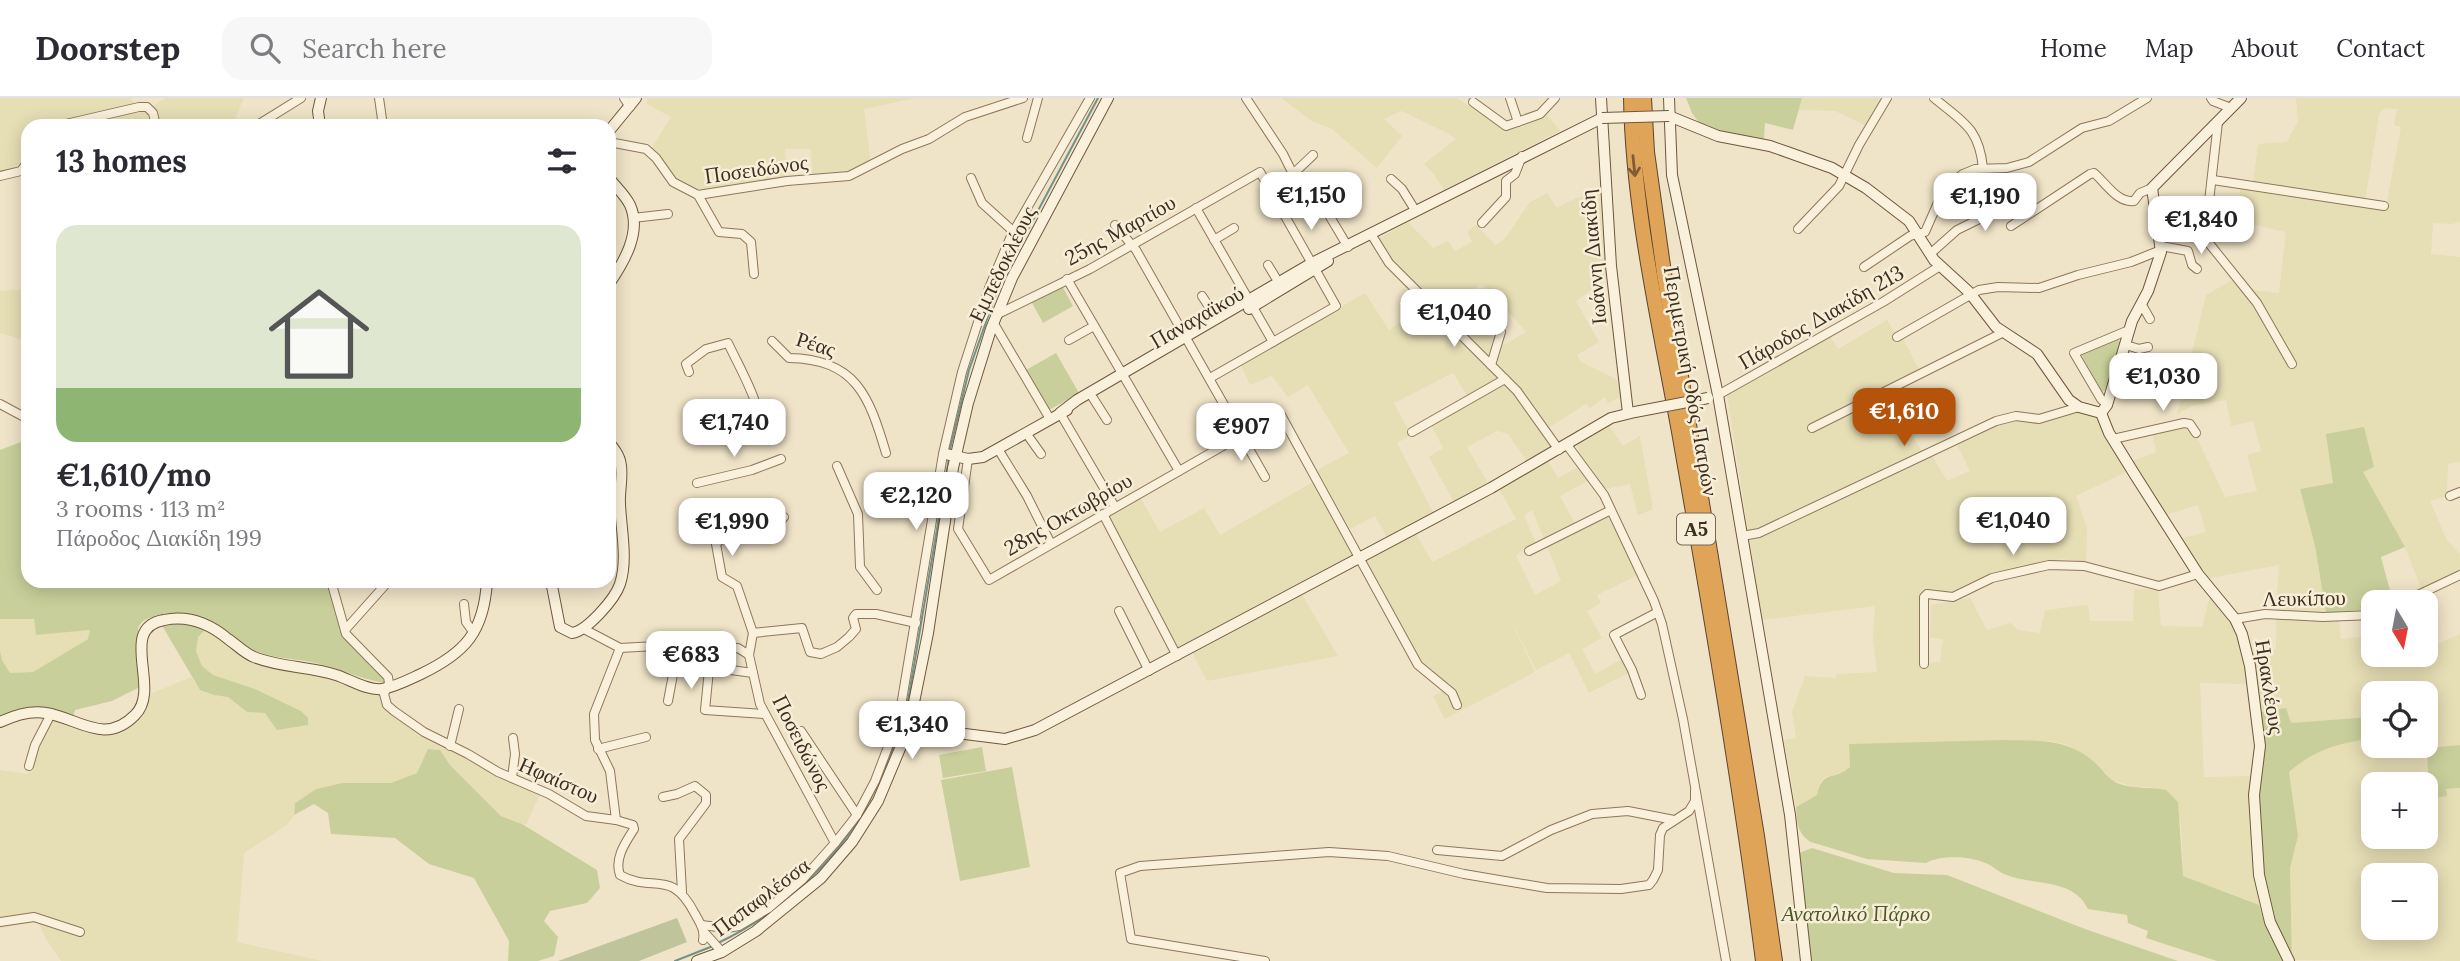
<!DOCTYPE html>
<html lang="en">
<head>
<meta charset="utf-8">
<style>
	:root { --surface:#fff; --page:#f7f7f7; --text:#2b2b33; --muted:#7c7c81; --line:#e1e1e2; --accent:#b45309 }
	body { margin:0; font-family:Lora,serif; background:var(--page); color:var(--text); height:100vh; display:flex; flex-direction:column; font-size:26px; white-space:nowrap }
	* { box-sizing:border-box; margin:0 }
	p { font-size:23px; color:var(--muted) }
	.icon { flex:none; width:38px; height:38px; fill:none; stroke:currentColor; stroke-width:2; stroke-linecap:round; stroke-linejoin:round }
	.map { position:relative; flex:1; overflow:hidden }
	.panel { position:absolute; left:21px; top:21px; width:595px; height:469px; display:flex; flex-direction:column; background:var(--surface); border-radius:21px; box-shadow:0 4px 18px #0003 }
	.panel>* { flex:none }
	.needle { width:46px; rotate:170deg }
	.buttons { position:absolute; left:2361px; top:492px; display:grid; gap:14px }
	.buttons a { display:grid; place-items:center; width:77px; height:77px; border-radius:14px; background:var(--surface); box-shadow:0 4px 18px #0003; font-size:35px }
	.price { position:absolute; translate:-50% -60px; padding:0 16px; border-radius:14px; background:#fff; color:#222; font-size:23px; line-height:46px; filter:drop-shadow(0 2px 4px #0008) }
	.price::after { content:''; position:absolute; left:50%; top:42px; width:21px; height:16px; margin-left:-10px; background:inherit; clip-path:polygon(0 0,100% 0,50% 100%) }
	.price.current { background:var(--accent); color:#fff }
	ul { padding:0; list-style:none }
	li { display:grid; align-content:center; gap:14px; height:371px; padding:0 35px }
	li span { display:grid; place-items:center; height:217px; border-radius:21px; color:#555 }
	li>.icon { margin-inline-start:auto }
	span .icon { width:126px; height:126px; fill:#fffc; stroke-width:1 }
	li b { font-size:30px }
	h2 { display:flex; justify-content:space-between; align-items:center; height:84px; padding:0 35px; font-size:30px }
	header { display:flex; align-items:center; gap:42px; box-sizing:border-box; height:98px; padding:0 35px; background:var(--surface); border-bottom:2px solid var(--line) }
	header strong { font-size:33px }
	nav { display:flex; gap:38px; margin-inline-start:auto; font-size:24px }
	.search { width:490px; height:63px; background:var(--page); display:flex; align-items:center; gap:18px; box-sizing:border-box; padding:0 24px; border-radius:21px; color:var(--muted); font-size:26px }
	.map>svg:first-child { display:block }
	.farmland { fill:#e6deb5; fill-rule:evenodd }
	.green { fill:#c9cf9b }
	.cemetery { fill:#bfc49a }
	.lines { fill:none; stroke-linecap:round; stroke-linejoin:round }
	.stream { stroke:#6f938a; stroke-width:2 }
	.street-casing { stroke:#8d765c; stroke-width:10 }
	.secondary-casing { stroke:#6f573f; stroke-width:12 }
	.highway-casing { stroke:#5b4430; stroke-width:16 }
	.street { stroke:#faf1dc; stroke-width:8 }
	.secondary { stroke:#faf1dc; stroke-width:10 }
	.highway { stroke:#e0a458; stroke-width:14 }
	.secondary-bridge-casing { stroke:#6f573f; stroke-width:12; stroke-linecap:butt }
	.secondary-bridge { stroke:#faf1dc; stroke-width:10 }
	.oneway { stroke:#7e5d36 }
	.labels { text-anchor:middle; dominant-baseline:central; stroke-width:5; stroke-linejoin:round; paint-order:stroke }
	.shield { fill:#f7eed8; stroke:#756857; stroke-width:2 }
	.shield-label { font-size:19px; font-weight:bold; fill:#3d2e20 }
	.street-label { font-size:21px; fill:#3d2e20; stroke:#f7eed8 }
	.park-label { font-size:21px; font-style:italic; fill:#4d5a26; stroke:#f7eed8 }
</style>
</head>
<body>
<header>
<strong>Doorstep</strong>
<div class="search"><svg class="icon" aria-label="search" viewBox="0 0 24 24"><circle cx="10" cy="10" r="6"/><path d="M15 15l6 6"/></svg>Search here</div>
<nav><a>Home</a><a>Map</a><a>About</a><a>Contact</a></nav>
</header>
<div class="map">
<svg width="2460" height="863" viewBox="0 0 2460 863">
	<rect width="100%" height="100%" fill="#f0e4c8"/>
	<g class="farmland">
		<polygon points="0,0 131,0 135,8 81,17 50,28 28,28 28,58 25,65 20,72 0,76"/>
		<polygon points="166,0 244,0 232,28 107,28 102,24 153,8"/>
		<polygon points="647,0 915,0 864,11 871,66 850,74 812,77 811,51 785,51 787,81 702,92 675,83 651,51 671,19 647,6"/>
		<polygon points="1281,0 1457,0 1505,31 1545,14 1560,33 1444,92 1433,75 1424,66 1456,41 1447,35 1402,13 1384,21 1402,38 1377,70 1332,31 1312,23"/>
		<polygon points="1802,0 1885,0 1867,28 1835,13 1799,12"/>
		<polygon points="2296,0 2460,0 2460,124 2452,126 2433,125 2431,156 2460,159 2460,364 2448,366 2447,398 2430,403 2447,442 2460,456 2460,474 2421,490 2405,449 2362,374 2333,385 2300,391 2315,448 2326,515 2276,513 2279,467 2206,481 2179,441 2206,434 2198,407 2165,417 2133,363 2156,354 2151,330 2189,323 2225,399 2257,393 2247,357 2261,353 2253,323 2231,328 2226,302 2194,307 2177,316 2206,197 2241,177 2253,192 2279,195 2286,134 2237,123 2241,87 2386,109 2401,29 2394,27 2397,11 2384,10 2379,17 2365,103 2253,85 2258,46 2287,44 2298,23"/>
		<polygon points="1603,94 1609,179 1576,203 1599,244 1577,257 1581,264 1616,281 1623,298 1608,305 1605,299 1590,310 1586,306 1548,330 1494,263 1501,245 1504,247 1526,234 1490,193 1480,186 1470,195 1479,206 1472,215 1484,233 1497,242 1491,261 1486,259 1434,203 1392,163 1378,141 1408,124 1433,150 1448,143 1455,153 1472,144 1467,134 1476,127 1495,147 1504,142 1530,104 1547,95 1557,110 1576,100"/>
		<polygon points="28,191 28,243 0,235 0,193"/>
		<polygon points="1365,195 1389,232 1425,208 1500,282 1468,299 1453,275 1394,305 1411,337 1397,345 1434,416 1388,441 1375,418 1350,431 1317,372 1349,355 1308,287 1288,299 1272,278 1250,287 1240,265"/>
		<polygon points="1887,222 1896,237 1900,235 1923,279 1883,299 1898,329 1906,327 1923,355 1929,352 1947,383 1970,373 1955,343 2007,320 2034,323 2079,310 2098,316 2128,373 2076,398 2087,430 2086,464 2062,461 2022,469 1991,476 1954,496 1928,494 1923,565 1940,564 1943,541 1930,540 1931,507 1942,505 1970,500 1987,532 2011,525 2018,532 2040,535 2045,512 2088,507 2090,523 2133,523 2134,491 2158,492 2161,528 2202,529 2210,498 2226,513 2242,544 2248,586 2200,585 2204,679 2252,678 2259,807 2183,778 2181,725 2150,689 2136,689 2114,683 2092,662 2077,652 2065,646 2050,643 1849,646 1850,669 1847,673 1825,679 1819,686 1817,697 1796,709 1784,642 1796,640 1792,614 1805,578 1836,580 1836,576 1877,574 1873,541 1875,508 1762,522 1727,297 1829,237 1838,251"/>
		<polygon points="1504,284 1552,348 1526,362 1508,336 1497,333 1467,349 1488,385 1454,404 1429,359 1443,350 1431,327"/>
		<polygon points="1608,326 1623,348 1640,338 1653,411 1638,417 1630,386 1605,391 1580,356 1577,347"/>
		<polygon points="1548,363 1558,380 1577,370 1588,383 1560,398 1576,427 1545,443 1532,412 1524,417 1536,445 1516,457 1535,497 1561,483 1547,447 1611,417 1638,477 1597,497 1601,505 1587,513 1602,540 1582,551 1595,576 1624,560 1631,574 1589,595 1569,555 1536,572 1505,510 1535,574 1445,621 1433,598 1450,590 1420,564 1364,461 1415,434 1432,464 1516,421 1499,391"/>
		<polygon points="1315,383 1355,457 1178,552 1108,417 1140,399 1160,434 1204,410 1220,437"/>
		<polygon points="1301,495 1338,558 1207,583 1192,554"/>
		<path d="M2276 519 2339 521 2341 541 2360 539 2373 534V556L2381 557 2385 568 2413 557 2426 556V551L2460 536V647L2428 650 2446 691 2460 690V863L2292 862 2290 770 2298 738 2289 674 2306 660 2334 647 2373 640V648H2426V595H2373V619L2291 625 2261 614 2251 556 2276 551ZM2373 686H2426V738H2373ZM2373 777H2426V830H2373Z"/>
		<polygon points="0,521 34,521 36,537 90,532 89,540 33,574 10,575 2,562 0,553"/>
		<polygon points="208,529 243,555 320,573 379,593 391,613 541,694 526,727 501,718 450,667 440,652 429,651 417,675 392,685 342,685 316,691 295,705 294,717 287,727 244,755 237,844 322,863 61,863 46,841 38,824 0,830 0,672 29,676 36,653 54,619 90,633 138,619 145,612 150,596 191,579 200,592 214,597 228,599 247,614 265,615 272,624 301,613 255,591 213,577 202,568 196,552 198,538"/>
	</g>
	<g class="green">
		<polygon points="1686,0 1802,0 1793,32 1765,25 1764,41 1702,29 1692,15"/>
		<polygon points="1061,186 1073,208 1043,225 1031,203"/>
		<polygon points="2118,241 2120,244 2105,292 2102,294 2081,256"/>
		<polygon points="1056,255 1079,295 1049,312 1026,272"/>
		<polygon points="2364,329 2374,369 2363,374 2405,449 2381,459 2393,504 2373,504 2373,511 2326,515 2315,448 2300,391 2333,385 2326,336"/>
		<path d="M21 344 28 358V483H328L350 545 387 582 385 585C360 581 336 569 311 564 291 560 271 560 253 552 238 545 228 531 213 524L198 539 196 553 202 568 213 577 255 591 301 613 308 620V627L277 632 265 615 247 614 228 599 214 597 200 592 157 519C148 519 142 522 138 530L140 589 112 603 75 612 73 620C49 604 26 612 0 619V553L2 562 10 575 33 574 88 541 90 532 36 537 34 521H0V352Z"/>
		<path d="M2286 610 2291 625 2370 619 2373 640C2338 646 2317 650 2289 674L2298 738 2290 770 2292 862 2296 863H2292L2280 841 2263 784 2259 702 2265 650 2261 614Z"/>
		<path d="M2003 642C2036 643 2065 640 2092 662 2101 669 2107 680 2117 685 2132 691 2150 689 2166 692L2178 704 2183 778 2259 807 2266 829 2284 863H2217L2146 840 2148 833 2128 825 2127 817 2088 811C2073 779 2031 788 2004 776 1997 773 1992 767 1985 765 1969 758 1941 757 1926 765L1867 761 1811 744C1797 736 1797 723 1796 709L1817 697C1822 671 1835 683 1850 669L1849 646Z"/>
		<polygon points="2460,647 2460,690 2446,691 2447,698 2429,701 2427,650"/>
		<polygon points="982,649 986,673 943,680 939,657"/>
		<polygon points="428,651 440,652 450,667 501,718 522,726 597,772 600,790 587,805 550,813 544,823 558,839 554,858 538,863 508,863 509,843 474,780 429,766 395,740 331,736 328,715 314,706 294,717 295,705 316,691 342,685 391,685 417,675"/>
		<polygon points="1012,669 1030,769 960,783 941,682"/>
		<polygon points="1812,750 1894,775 1947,777 2085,831 2178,863 1811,863 1799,755"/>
	</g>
	<polygon class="cemetery" points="677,820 687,844 639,863 558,863"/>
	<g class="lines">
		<g class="stream">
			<polyline points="950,351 969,272 1001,182 1098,0"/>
			<polyline points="885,669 902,627 908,603 949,360"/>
			<path d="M718 845C785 813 844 757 876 690"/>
			<polyline points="675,863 713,848"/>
		</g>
		<defs>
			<g id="street">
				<polyline points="379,0 383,28"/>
				<polyline points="624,0 630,9"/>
				<polyline points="1246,0 1283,56 1293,76 1323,107 1348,149"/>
				<polyline points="1510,0 1518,24"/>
				<path d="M1934 0C1963 24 1979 30 1983 70"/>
				<polyline points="2211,0 2213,3 2231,10"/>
				<polyline points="1473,4 1506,28 1540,16 1555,0"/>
				<polyline points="2218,24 2206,130 2208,144 2257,205 2292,266"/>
				<polyline points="57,28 139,9 147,9 153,15 156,28"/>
				<polyline points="256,28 301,0"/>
				<polyline points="1027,40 1038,0"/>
				<polyline points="609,44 646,51 656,60 673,84 698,97 787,83 849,78 902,51 929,41 965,19 1023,0"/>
				<polyline points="1293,76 1313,57"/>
				<polyline points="0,78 21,73 28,63"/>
				<polyline points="971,80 982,105 1014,134"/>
				<polyline points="1391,81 1402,91 1415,112"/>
				<polyline points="2213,82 2384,108"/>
				<polyline points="698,97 719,134 742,136 751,144 754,176"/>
				<polyline points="1196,110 1273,244"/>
				<polyline points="633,120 668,116"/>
				<polyline points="1482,125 1506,99 1506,83 1515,76 1522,58"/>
				<polyline points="1115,127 1136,152 1265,379"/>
				<path d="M2011 128 2090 76 2094 75C2106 85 2117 105 2134 103L2140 95 2152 90"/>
				<polyline points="1798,131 1839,88 1859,47 1887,0"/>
				<polyline points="1371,136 1389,165 1517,293 1559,352"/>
				<polyline points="1214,142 1234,130"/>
				<polyline points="2161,148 2188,153 2192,167 2197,171"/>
				<polyline points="1930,156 1957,132 2028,97"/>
				<polyline points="1268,167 1279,185"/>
				<polyline points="1864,169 1910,138 1925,134 1944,91 1963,76 1975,71 2007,70 2029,64 2082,30 2109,23 2147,0"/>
				<polyline points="1067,181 1179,373"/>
				<polyline points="1202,198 1217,221"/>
				<polyline points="2142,207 2150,221"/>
				<polyline points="996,217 1090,171 1260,74 1336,208 1210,280"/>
				<polyline points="993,224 1050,321"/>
				<polyline points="1897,239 1979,192 1998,189 2039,190 2078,177 2131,164 2161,152"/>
				<polyline points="1069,242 1094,228"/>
				<path d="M772 243 789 260C856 261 869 298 886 355"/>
				<polyline points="2126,247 2139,251 2148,249"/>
				<polyline points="2121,263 2132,279"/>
				<polyline points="1491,267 1501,234"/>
				<path d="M689 274 686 266 706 251 728 245C740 271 764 310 761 340"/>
				<polyline points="1718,297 1883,204 1940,168"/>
				<polyline points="1093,300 1107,322"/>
				<polyline points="0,306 28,321"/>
				<polyline points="2107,307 2101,301 2074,255 2129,232"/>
				<polyline points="1060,315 1115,409"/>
				<polyline points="1235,325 1272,313 1281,317 1418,567 1452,595 1457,607"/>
				<polyline points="1812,330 2004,234"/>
				<polyline points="1412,334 1505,281"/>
				<polyline points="1026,335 1041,356"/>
				<polyline points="2113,341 2184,325 2190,326 2196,335"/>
				<polyline points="1567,347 1604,397 1654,503 1662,526 1683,621 1726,863"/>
				<polyline points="998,351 1027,398 1051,446"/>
				<polyline points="968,361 958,431 989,482 1242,337"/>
				<polyline points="837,368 858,416 860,469 877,492"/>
				<polyline points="697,385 752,372 781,361"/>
				<polyline points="2450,398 2460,394"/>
				<polyline points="1103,416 1177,558"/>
				<polyline points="1742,438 1759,435 1996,323 2016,318 2039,321 2079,309"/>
				<polyline points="1529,453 1611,412"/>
				<path d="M331 483 346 536 388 579 389 585 384 596 387 607 394 613 424 634 468 656 498 674 549 696 586 718 616 722 633 727 634 731C625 745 614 761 620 777 653 796 671 769 695 816 700 825 705 832 703 842"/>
				<polyline points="2403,504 2460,477"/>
				<polyline points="464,506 466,524 473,534"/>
				<polyline points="1119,513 1149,573"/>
				<polyline points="2235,521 2265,516 2323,519 2373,517"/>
				<polyline points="584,531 620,550 656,548 711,552 738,550 749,557"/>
				<polyline points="345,532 386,486"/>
				<path d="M753 535 737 488 722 479 716 446C732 427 769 440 784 419"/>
				<polyline points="711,552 705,612 765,616"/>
				<polyline points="1924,566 1924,499 1927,496 1953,499 1992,480 2049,467 2084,468 2159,488 2198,476"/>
				<polyline points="731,572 753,575"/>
				<polyline points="1641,597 1632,572 1614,537 1658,514"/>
				<polyline points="668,603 678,550"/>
				<polyline points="801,633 857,717"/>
				<polyline points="450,648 459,611"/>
				<polyline points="598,651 646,639"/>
				<polyline points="29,668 35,647 51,616"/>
				<polyline points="512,680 515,656 513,640"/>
				<polyline points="663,699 677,696 695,688 706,697 706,705 679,741 682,794"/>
				<polyline points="616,722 610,673 595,642 594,616 620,550"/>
				<polyline points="835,745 760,606 749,557 753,535 802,530 810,554 821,556 837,549 849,539 856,531 853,520 856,516 876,516 916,525"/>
				<polyline points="1437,752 1502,758 1551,732 1592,716 1628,713 1674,722"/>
				<polyline points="0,824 34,819 80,834"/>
				<polyline points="701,827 727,830 739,828 769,810 802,782 835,745 857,717 875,683 899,620 943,356 962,274 989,190 1011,138 1090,0"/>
				<polyline points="704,834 722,854"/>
				<polyline points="1265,863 1131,841 1120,775 1140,768 1329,754 1388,758 1464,776 1547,790 1621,791 1649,787 1653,782 1658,772 1660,737 1663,730 1689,713 1695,703 1695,693"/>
			</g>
			<g id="secondary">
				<polyline points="1601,0 1611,168 1628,315"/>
				<polyline points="1669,0 1672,77 1718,297 1790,717 1806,863"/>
				<polyline points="1669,18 1718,38 1770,48 1790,55 1832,70 1866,90 1909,123 1934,162 1969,194 1996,229 2037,256 2069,302 2079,309 2101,315"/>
				<polyline points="320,28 318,13 321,0"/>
				<polyline points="609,33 636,0"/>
				<path d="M609 80C616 89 625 97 630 107 642 134 624 164 609 186"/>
				<polyline points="1249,211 1328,163"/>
				<polyline points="1060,315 1077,302 1312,165 1602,20"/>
				<polyline points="2101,315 2109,335 2135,377 2198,476 2235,521 2242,536 2250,568 2260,648 2254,697 2259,777 2270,824 2289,863"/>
				<polyline points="2101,315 2107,307 2132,223 2148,193 2161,154 2152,90 2241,0"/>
				<polyline points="946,356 968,361 983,359 1067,312"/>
				<path d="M551 483 560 529 572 535C587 533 615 501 620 486 628 462 621 431 620 406 619 392 624 376 620 363 619 356 613 350 609 344"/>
				<path d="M0 624C15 617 30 612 46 615 78 620 105 648 135 617 162 591 117 530 164 522 188 517 210 526 228 541 237 547 244 555 254 559 281 570 309 568 336 577 349 581 368 593 382 591 395 589 408 582 421 576 465 555 484 534 487 483"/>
				<polyline points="909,629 1005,641 1035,632 1491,390 1611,320 1635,314"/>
				<polyline points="697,863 722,854 756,833 821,780 852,744 878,703 909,629 928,535 953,370 968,305 991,231 1012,180 1108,0"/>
			</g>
			<g id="highway">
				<path d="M1631 0C1633 116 1661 231 1681 345 1711 517 1741 690 1763 863"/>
				<polyline points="1644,0 1647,54 1664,175 1757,738 1775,863"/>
			</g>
		</defs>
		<use href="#street" class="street-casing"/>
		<use href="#secondary" class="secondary-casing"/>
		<use href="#highway" class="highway-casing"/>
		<use href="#street" class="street"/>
		<use href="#secondary" class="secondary"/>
		<use href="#highway" class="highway"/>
		<defs>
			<g id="secondary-bridge">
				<polyline points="1602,20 1669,18"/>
				<polyline points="1635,314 1708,300"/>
			</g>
		</defs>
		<use href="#secondary-bridge" class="secondary-bridge-casing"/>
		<use href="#secondary-bridge" class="secondary-bridge"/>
	</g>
	<defs><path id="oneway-shaft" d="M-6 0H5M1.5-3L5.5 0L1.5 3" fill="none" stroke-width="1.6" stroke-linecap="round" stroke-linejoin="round" transform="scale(1.75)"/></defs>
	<use class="oneway" href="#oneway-shaft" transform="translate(1634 68) rotate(84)"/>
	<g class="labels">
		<rect class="shield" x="1677" y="415.5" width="38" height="31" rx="5"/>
		<g class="shield-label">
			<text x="1696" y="431">Α5</text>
		</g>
		<g class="street-label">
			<text transform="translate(756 71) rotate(-8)">Ποσειδώνος</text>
			<text transform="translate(1120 132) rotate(-29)">25ης Μαρτίου</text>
			<text transform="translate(1593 159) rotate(-95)">Ιωάννη Διακίδη</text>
			<text transform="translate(1002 166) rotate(-64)">Εμπεδοκλέους</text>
			<text transform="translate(1197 219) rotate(-30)">Παναχαϊκού</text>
			<text transform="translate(1821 219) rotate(-30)">Πάροδος Διακίδη 213</text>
			<text transform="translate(816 246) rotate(18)">Ρέας</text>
			<text transform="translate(1691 283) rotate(80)">Περιμετρική Οδός Πατρών</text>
			<text transform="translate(1068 416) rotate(-30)">28ης Οκτωβρίου</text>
			<text transform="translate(2304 500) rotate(-1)">Λευκίπου</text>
			<text transform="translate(2270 589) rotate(81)">Ηρακλέους</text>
			<text transform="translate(802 645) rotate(63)">Ποσειδώνος</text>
			<text transform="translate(559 682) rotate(24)">Ηφαίστου</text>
			<text transform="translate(761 799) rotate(-37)">Παπαφλέσσα</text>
		</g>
		<g class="park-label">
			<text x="1856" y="815">Ανατολικό Πάρκο</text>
		</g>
	</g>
</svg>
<div class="buttons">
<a><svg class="needle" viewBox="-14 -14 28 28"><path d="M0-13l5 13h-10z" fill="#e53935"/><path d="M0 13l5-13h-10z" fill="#7c7c81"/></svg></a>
<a><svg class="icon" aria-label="locate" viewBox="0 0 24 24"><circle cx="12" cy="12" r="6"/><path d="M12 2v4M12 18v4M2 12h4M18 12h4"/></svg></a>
<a>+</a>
<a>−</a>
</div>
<b class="price" style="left:1311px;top:134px">€1,150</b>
<b class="price" style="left:1985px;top:135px">€1,190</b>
<b class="price" style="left:2201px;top:158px">€1,840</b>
<b class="price" style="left:1454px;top:251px">€1,040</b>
<b class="price" style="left:2163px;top:315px">€1,030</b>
<b class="price current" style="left:1904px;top:350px">€1,610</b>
<b class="price" style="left:734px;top:361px">€1,740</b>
<b class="price" style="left:1241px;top:365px">€907</b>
<b class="price" style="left:916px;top:434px">€2,120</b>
<b class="price" style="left:2013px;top:459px">€1,040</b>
<b class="price" style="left:732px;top:460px">€1,990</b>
<b class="price" style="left:691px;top:593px">€683</b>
<b class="price" style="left:912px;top:663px">€1,340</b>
<section class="panel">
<h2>13 homes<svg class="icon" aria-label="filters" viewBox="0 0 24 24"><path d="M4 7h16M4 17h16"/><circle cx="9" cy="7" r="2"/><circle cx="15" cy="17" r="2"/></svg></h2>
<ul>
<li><span style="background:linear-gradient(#dfe7d0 75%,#8fb573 0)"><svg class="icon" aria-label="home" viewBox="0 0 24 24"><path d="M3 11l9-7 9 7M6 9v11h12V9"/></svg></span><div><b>€1,610/mo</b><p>3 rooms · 113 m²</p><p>Πάροδος Διακίδη 199</p></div></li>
</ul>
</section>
</div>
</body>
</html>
